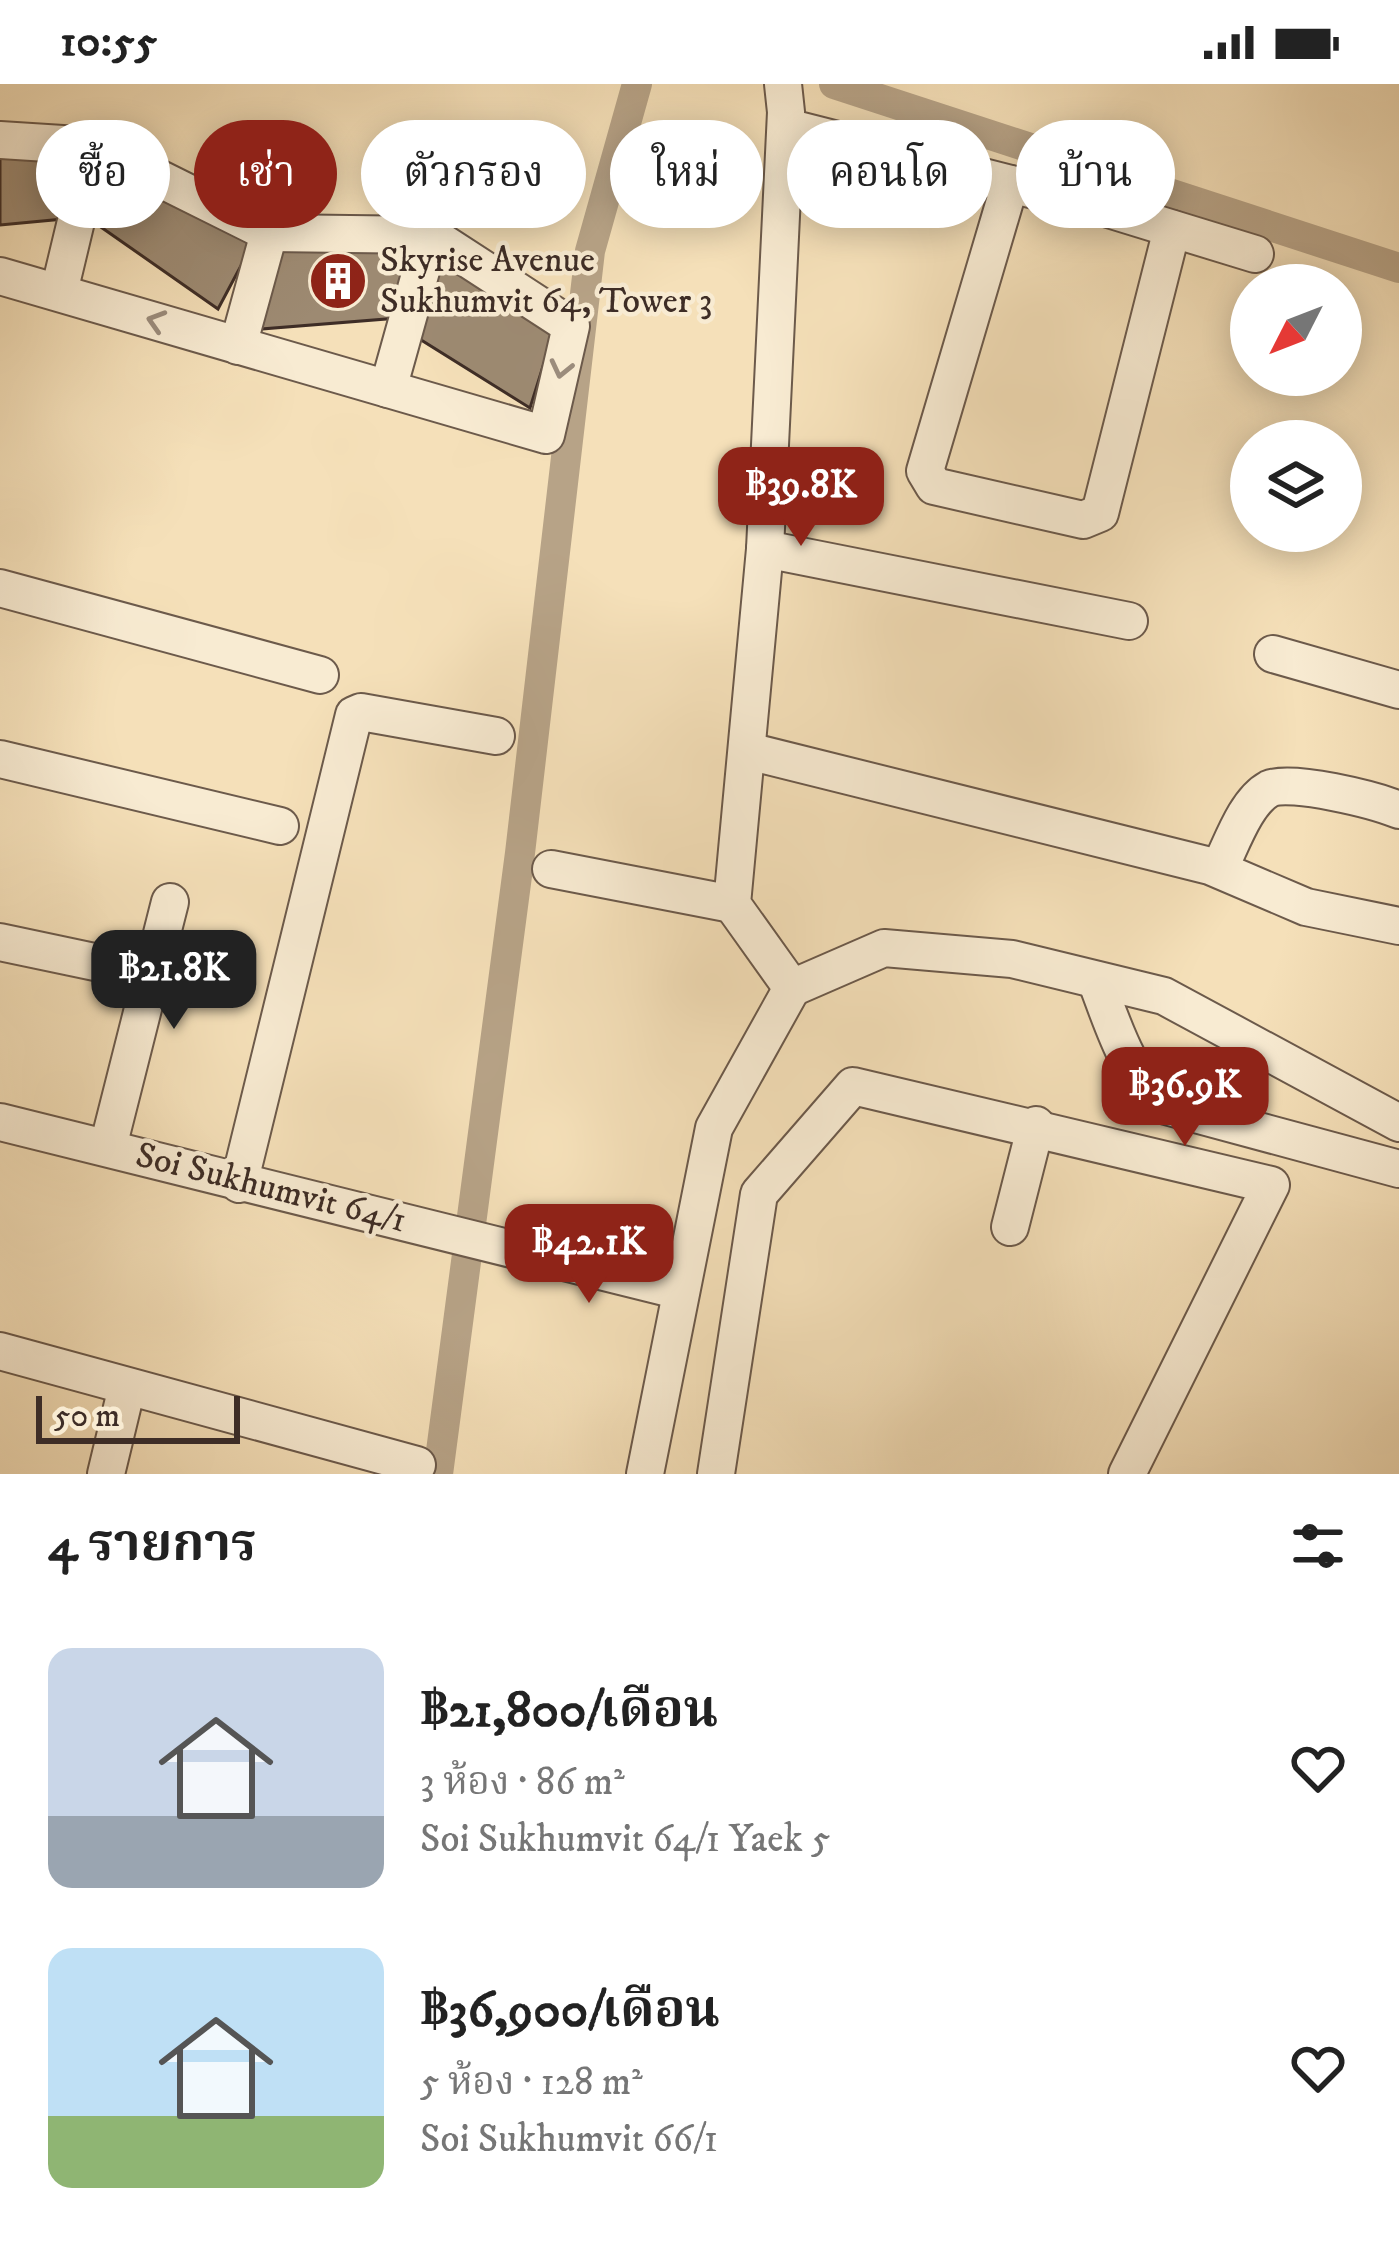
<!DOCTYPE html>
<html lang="th">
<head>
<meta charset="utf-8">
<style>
	:root { --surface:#fff; --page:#f2f2f2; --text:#222; --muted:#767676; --accent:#8f2418 }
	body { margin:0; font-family:"IM FELL DW Pica","Noto Serif Thai",serif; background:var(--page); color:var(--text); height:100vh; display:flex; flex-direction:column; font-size:45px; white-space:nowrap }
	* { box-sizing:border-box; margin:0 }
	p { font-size:39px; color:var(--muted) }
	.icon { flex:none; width:66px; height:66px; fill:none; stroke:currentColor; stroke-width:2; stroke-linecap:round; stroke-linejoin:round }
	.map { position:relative; height:1390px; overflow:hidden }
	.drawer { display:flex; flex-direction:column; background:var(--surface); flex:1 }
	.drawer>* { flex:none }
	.hud { position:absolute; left:36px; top:36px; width:1329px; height:108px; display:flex; gap:24px }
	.needle { width:78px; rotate:228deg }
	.tools { position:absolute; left:1230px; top:180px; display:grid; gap:24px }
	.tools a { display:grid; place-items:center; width:132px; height:132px; border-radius:50%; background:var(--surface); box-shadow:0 6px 30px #0003; font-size:60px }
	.scale { position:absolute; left:36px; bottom:30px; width:204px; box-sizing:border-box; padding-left:12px; border:6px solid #3e2d26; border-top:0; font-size:33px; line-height:42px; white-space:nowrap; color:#3e2d26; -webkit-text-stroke:9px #f8ebd2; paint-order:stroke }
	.price { position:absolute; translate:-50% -102px; padding:0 27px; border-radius:24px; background:var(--accent); color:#fff; font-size:39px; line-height:78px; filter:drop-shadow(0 3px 6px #0008) }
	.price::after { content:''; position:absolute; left:50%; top:72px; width:36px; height:27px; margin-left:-18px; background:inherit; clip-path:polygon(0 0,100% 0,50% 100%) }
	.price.selected { background:#222; color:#fff }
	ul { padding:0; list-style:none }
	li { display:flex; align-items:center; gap:36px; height:300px; padding:0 48px }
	li span { display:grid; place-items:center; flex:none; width:336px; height:240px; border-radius:24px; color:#555 }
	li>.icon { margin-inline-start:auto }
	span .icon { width:144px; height:144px; fill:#fffc; stroke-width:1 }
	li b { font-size:51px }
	h2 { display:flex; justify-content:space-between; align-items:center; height:144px; padding:0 48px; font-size:51px }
	.pill { padding:0 42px; border-radius:54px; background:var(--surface); box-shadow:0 6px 30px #0003; font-size:42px; line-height:108px }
	.pill.selected { background:var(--accent); color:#fff }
	.status { display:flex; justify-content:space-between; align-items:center; height:84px; padding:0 60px; background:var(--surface); direction:ltr }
	.status svg { height:33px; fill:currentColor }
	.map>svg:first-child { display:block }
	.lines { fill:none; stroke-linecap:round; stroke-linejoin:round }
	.canal { stroke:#b7a387; stroke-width:30 }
	.building { fill:#9d8a72; stroke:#3e2d26; stroke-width:3 }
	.minor-casing { stroke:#6c5a4b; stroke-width:40 }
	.minor { stroke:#f8ebd2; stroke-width:36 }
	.oneway { stroke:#9b8c7c }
	.labels { text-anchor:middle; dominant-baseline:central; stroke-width:9; stroke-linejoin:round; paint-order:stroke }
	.poi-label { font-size:36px; fill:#3e2d26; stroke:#f8ebd2; text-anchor:start }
	.street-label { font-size:36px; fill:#3e2d26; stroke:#f8ebd2 }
</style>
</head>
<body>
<div class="status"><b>10:55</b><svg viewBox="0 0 49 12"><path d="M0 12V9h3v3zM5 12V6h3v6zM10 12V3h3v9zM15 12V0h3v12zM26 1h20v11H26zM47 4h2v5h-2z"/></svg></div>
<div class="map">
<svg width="1399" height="1390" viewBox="0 0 1399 1390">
	<rect width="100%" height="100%" fill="#f5e0b9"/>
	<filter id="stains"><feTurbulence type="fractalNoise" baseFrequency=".00167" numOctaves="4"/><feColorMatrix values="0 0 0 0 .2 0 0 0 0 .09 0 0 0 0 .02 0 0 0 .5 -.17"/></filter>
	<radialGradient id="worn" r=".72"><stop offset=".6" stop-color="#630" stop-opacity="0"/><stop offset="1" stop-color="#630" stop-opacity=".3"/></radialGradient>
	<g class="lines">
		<g class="canal">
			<polyline points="834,0 1399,184"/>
			<polyline points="438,1390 520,769 590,167 637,0"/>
		</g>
	</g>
	<g class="building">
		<polygon points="75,63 63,135 0,141 0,69"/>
		<polygon points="111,75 253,159 218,225 98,141"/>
		<polygon points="416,157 398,234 261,245 275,160"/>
		<polygon points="438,170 555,244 530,324 418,254"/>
	</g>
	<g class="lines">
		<defs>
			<g id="minor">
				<polyline points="783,0 786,28 765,465 732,820 792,904"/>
				<polyline points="786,43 1105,124 1255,170"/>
				<polyline points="0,56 94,62 269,149 431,151 571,242 546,351 0,192"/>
				<polyline points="1010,100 925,387 934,402 1083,436 1100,429 1172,145"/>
				<polyline points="59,208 94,62"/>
				<polyline points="238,262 269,149"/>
				<polyline points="388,305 431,151"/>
				<polyline points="765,465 1129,537"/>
				<polyline points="0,504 320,591"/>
				<polyline points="1273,570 1399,606"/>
				<polyline points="748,667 1210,782 1306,823 1399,842"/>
				<polyline points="0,675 280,742"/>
				<polyline points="551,785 732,820"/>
				<path d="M1219 785C1231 762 1245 718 1269 705 1291 695 1375 716 1399 726"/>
				<polyline points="0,858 104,880"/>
				<path d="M1096 896C1114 943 1126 989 1166 1022L1399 1085"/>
				<polyline points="792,904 884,864 1012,875 1164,912 1399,1039"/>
				<polyline points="0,1038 681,1207"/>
				<polyline points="108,1063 170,818"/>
				<polyline points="239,1100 354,631 361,628 496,652"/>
				<polyline points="1010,1143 1036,1041"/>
				<polyline points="0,1267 417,1381"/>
				<polyline points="106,1390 127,1303"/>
				<polyline points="645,1390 714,1044 792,904"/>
				<polyline points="716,1390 759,1110 853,1002 1271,1101 1127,1390"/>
			</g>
		</defs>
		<use href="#minor" class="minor-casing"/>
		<use href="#minor" class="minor"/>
	</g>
	<defs><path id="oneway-chevron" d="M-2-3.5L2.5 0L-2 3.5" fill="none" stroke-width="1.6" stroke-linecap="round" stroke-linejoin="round" transform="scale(3)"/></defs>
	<g class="oneway">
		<use href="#oneway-chevron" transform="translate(156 237) rotate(-163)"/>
		<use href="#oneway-chevron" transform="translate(561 285) rotate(103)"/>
	</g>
	<defs>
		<symbol id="building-disc" viewBox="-11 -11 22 22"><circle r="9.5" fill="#8f2418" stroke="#f8ebd2"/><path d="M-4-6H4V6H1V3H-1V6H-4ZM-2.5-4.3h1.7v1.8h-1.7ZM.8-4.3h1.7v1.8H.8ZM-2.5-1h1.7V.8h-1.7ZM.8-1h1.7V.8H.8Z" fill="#fff"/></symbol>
	</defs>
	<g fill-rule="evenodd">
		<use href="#building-disc" x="305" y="164" width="66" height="66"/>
	</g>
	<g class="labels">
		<g class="poi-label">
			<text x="380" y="176">Skyrise Avenue<tspan x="380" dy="41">Sukhumvit 64, Tower 3</tspan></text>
		</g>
		<g class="street-label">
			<text transform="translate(271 1104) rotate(14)">Soi Sukhumvit 64/1</text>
		</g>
	</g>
	<rect width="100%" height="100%" filter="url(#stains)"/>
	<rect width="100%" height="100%" fill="url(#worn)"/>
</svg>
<div class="tools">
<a><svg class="needle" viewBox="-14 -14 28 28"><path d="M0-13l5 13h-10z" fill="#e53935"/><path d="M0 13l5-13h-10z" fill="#767676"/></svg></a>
<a><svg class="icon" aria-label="layers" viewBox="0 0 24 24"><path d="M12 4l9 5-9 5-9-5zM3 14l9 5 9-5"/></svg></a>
</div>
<div class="scale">50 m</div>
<b class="price" style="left:801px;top:465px">฿39.8K</b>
<b class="price selected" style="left:174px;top:948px">฿21.8K</b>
<b class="price" style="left:1185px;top:1065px">฿36.9K</b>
<b class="price" style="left:589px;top:1222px">฿42.1K</b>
<div class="hud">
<a class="pill">ซื้อ</a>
<a class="pill selected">เช่า</a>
<a class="pill">ตัวกรอง</a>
<a class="pill">ใหม่</a>
<a class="pill">คอนโด</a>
<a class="pill">บ้าน</a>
</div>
</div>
<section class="drawer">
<h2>4 รายการ<svg class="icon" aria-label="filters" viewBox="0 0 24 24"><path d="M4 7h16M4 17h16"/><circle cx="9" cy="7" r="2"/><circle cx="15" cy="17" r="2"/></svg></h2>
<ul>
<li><span style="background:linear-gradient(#c9d6e8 70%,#9aa5b1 0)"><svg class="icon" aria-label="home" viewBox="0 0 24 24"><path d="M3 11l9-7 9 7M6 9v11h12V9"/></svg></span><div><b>฿21,800/เดือน</b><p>3 ห้อง · 86 m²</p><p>Soi Sukhumvit 64/1 Yaek 5</p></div><svg class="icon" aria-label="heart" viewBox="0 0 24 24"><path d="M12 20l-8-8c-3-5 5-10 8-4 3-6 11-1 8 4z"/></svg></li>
<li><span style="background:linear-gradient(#bfe0f5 70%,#8fb573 0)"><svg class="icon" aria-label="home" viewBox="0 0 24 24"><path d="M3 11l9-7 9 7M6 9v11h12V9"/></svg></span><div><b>฿36,900/เดือน</b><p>5 ห้อง · 128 m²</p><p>Soi Sukhumvit 66/1</p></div><svg class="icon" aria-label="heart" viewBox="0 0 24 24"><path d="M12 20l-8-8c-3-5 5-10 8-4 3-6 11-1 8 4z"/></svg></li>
</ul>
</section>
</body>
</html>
